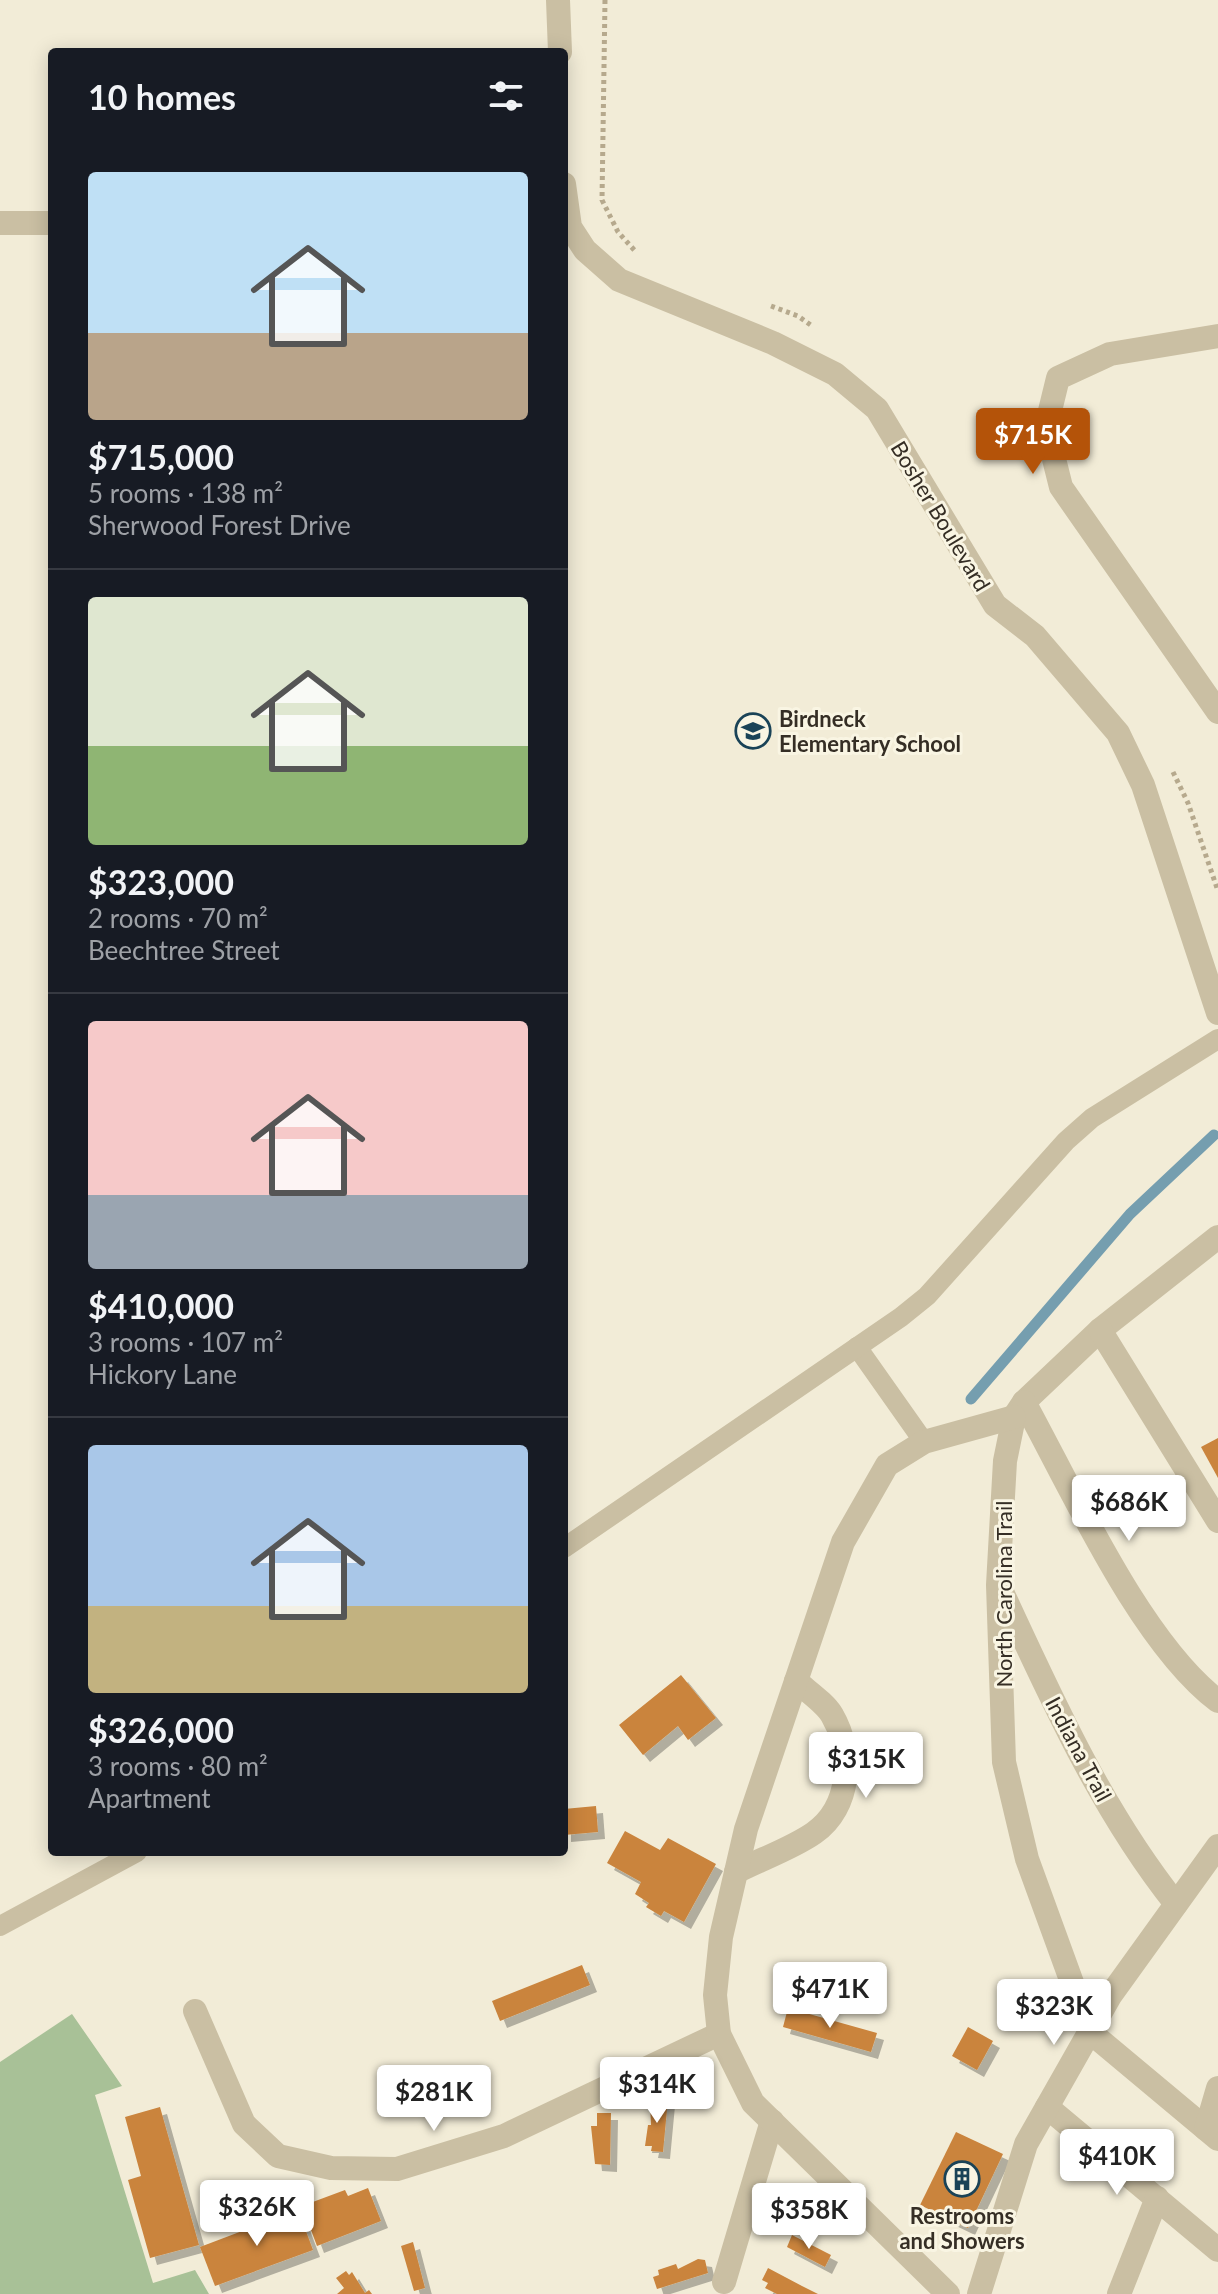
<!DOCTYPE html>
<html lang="en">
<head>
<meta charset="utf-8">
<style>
	:root { --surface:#171b24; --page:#20242c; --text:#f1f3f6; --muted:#9ea1a6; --line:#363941; --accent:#b45309 }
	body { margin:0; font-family:Lato,sans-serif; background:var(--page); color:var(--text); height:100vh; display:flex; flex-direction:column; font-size:30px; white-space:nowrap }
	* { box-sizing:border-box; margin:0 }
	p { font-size:26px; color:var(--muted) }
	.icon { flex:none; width:44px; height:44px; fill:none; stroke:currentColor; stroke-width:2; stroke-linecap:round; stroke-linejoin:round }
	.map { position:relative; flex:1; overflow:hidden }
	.details { position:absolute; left:48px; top:48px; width:520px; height:1808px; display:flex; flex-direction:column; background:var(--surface); border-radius:8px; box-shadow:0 4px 20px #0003 }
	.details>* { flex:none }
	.price { position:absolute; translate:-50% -68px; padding:0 18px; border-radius:8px; background:#fff; color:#222; font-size:26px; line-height:52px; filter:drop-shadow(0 2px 4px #0008) }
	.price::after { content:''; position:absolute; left:50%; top:48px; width:24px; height:18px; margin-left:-12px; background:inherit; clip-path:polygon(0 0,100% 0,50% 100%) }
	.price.on { background:var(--accent); color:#fff }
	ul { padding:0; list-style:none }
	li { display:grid; align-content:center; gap:16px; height:424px; padding:0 40px }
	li+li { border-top:2px solid var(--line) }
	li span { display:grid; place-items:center; height:248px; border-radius:8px; color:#555 }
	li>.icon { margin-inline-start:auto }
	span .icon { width:144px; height:144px; fill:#fffc; stroke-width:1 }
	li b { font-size:34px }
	h2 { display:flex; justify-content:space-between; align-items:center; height:96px; padding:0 40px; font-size:34px }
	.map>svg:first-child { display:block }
	.green { fill:#a8c197 }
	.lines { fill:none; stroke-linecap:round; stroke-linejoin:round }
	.stream { stroke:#759eaf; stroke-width:11 }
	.building { fill:#ca843d; filter:url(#shadow) }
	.path { stroke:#b6a98d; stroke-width:5; stroke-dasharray:4 4; stroke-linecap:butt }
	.lane { stroke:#cabfa3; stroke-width:20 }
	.street { stroke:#cabfa3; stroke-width:24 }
	.labels { text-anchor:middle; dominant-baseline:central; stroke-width:6; stroke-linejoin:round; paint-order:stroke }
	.street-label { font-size:22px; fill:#352e25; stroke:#f9f5e3 }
	.poi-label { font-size:22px; font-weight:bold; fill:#352e25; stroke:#f9f5e3; text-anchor:start }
</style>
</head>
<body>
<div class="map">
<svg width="1218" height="2294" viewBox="0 0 1218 2294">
	<defs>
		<filter id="shadow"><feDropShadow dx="7" dy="7" stdDeviation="0" flood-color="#0004"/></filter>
	</defs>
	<rect width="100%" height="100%" fill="#f2ecd7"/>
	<polygon class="green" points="72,2014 122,2086 95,2095 153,2283 195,2270 209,2294 0,2294 0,2062"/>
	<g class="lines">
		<polyline class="stream" points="971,1399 1130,1214 1214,1135"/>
	</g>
	<g class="building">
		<polygon points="1218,1438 1218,1478 1201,1447"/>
		<polygon points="681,1675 716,1718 688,1740 678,1726 643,1755 619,1725"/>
		<polygon points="596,1806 598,1832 564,1835 564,1809"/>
		<polygon points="625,1831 660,1850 668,1838 716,1864 684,1922 664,1911 661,1916 646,1907 649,1903 635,1894 641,1882 607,1863"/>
		<polygon points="582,1965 590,1985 500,2021 492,2001"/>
		<polygon points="788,2008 877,2033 871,2052 783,2027"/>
		<polygon points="968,2027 993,2041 977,2070 952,2056"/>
		<polygon points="654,2098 668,2099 663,2152 651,2151 652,2146 645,2146 648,2125 651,2125 650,2102 654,2103"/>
		<polygon points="160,2107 199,2245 150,2258 128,2180 141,2176 125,2117"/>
		<polygon points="597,2113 611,2113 610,2165 595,2164 591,2126 597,2126"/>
		<polygon points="956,2132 1003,2154 968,2228 920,2205"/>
		<polygon points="368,2188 381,2221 317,2246 302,2206 345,2190 348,2196"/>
		<polygon points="298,2210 313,2250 215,2286 200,2247"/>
		<polygon points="792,2235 831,2255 825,2267 787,2247"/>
		<polygon points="413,2242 425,2288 414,2291 401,2246"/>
		<polygon points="698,2259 705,2260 708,2273 657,2289 653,2277 659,2275 658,2270 676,2264 678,2269"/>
		<polygon points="768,2268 802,2286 818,2294 777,2294 765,2288 768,2283 762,2280"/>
		<polygon points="346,2271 349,2275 352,2272 365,2293 369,2290 372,2294 337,2294 344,2288 336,2278"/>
	</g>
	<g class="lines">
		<g class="path">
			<polyline points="605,0 602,200 618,232 636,252"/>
			<polyline points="771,306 798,316 812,326"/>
			<polyline points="1173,772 1188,803 1218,891"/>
		</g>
		<g class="lane">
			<polyline points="857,1347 924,1442"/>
			<polyline points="564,1548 901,1317 927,1296 1066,1141 1092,1118 1218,1039"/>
			<polyline points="0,1926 137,1852"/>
		</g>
		<g class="street">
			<polyline points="558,0 560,52"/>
			<polyline points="564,184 570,227 585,250 619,280 773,343 835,374 877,409 995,605 1035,636 1118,733 1143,785 1218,1013"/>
			<polyline points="0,223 52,223"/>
			<polyline points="1218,336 1110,354 1058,378 1046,427 1061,487 1218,712"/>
			<polyline points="1218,1237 1100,1330 1024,1402 1014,1417 1005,1461 998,1585 1004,1762 1027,1859 1090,2032 1218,2139"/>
			<polyline points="1100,1330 1218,1521"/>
			<path d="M1024 1402C1072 1489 1140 1642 1218 1701"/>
			<path d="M1003 1594C1053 1702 1102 1811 1176 1904"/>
			<path d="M736 1872C761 1859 791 1849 814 1833 851 1807 854 1753 832 1715 825 1703 807 1691 796 1681"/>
			<polyline points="195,2011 244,2124 278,2156 331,2168 397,2169 504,2136 719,2034"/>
			<polyline points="1047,2107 1218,2250"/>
			<polyline points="1206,2129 1218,2088"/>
			<polyline points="724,2282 772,2121"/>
			<polyline points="948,2294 753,2103 719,2034 715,1995 721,1937 746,1829 843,1542 887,1465 924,1442 1014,1417"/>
			<polyline points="979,2294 1026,2144 1110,1996 1218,1846"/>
			<polyline points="1119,2294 1157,2198"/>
		</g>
	</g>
	<defs>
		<symbol id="school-ring" viewBox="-11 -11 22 22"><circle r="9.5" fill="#f9f5e3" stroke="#1a4357" stroke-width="1.5"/><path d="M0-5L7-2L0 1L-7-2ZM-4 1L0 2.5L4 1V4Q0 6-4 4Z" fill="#1a4357"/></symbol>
		<symbol id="building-ring" viewBox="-11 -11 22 22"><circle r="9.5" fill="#f9f5e3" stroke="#1a4357" stroke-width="1.5"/><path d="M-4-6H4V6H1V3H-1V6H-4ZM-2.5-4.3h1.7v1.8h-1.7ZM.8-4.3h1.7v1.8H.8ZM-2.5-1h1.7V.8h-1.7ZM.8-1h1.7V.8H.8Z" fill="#1a4357"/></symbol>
	</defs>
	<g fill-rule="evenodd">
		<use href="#school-ring" x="733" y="711" width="40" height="40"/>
		<use href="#building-ring" x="942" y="2159" width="40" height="40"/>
	</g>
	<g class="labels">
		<g class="street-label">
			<text transform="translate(941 516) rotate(59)">Bosher Boulevard</text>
			<text transform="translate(1003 1594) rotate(-90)">North Carolina Trail</text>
			<text transform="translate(1079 1749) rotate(62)">Indiana Trail</text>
		</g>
		<g class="poi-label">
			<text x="779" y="718">Birdneck<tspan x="779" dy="25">Elementary School</tspan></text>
			<text x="962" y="2215" text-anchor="middle">Restrooms<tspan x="962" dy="25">and Showers</tspan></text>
		</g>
	</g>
</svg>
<b class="price on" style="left:1033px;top:476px">$715K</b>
<b class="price" style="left:1129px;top:1543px">$686K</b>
<b class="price" style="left:866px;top:1800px">$315K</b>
<b class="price" style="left:830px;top:2030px">$471K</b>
<b class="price" style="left:1054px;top:2047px">$323K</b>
<b class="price" style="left:657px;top:2125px">$314K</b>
<b class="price" style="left:434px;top:2133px">$281K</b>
<b class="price" style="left:1117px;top:2197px">$410K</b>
<b class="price" style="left:257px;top:2248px">$326K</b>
<b class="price" style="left:809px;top:2251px">$358K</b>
<section class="details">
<h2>10 homes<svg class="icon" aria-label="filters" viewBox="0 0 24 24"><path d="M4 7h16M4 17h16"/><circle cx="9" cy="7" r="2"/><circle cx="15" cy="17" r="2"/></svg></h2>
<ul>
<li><span style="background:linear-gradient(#bfe0f5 65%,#b9a48a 0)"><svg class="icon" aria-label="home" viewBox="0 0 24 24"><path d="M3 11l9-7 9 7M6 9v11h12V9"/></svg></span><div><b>$715,000</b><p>5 rooms · 138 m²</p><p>Sherwood Forest Drive</p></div></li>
<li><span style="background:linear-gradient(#dfe7d0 60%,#8fb573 0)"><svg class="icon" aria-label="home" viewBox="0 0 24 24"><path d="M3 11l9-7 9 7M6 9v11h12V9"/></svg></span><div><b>$323,000</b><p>2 rooms · 70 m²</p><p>Beechtree Street</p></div></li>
<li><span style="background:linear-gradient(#f6c9c9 70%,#9aa5b1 0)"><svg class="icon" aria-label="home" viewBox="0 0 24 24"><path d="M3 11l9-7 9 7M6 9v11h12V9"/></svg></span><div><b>$410,000</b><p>3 rooms · 107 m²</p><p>Hickory Lane</p></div></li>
<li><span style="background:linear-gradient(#a9c7e8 65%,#c2b280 0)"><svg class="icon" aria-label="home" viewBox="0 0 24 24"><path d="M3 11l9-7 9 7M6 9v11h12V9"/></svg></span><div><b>$326,000</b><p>3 rooms · 80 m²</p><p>Apartment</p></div></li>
</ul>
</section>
</div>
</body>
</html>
